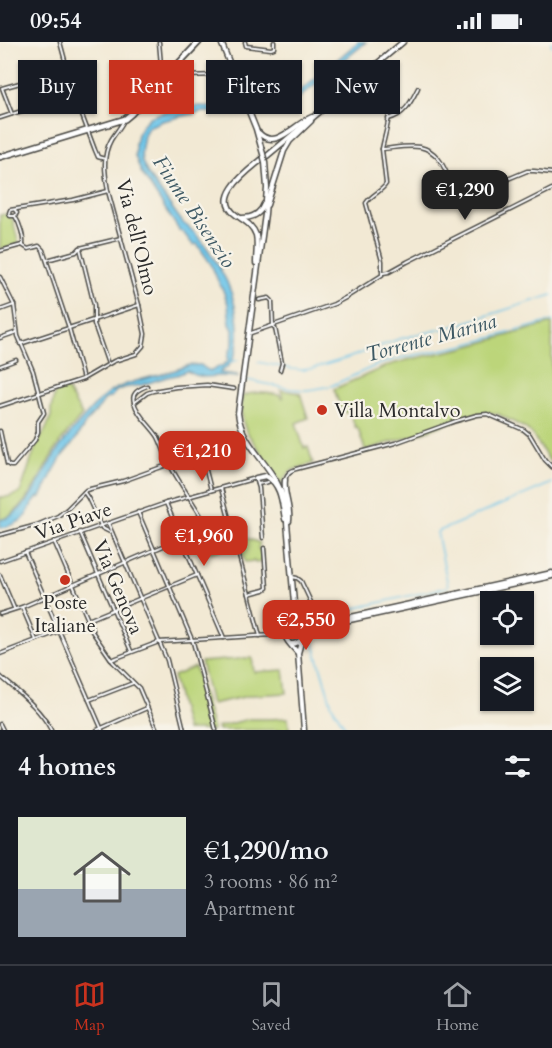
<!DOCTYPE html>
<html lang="en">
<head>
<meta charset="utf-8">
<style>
	:root { --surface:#171b24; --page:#20242c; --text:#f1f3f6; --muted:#9ea1a6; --line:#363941; --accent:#c8321e }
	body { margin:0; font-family:Cardo,serif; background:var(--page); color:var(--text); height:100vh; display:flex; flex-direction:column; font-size:22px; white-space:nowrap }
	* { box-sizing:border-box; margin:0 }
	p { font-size:20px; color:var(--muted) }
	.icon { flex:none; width:33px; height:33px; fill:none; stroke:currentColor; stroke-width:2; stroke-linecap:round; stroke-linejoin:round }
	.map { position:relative; height:688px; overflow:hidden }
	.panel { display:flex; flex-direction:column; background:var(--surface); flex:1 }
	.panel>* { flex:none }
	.guide { position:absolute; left:18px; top:18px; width:516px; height:54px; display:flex; gap:12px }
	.fabs { position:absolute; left:480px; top:549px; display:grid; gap:12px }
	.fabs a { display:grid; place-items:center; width:54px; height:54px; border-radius:0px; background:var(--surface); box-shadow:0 2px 4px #0004; font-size:30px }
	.price { position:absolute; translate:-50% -51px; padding:0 14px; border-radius:12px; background:var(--accent); color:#fff; font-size:20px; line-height:39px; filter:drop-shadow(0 2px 3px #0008) }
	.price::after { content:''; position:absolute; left:50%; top:36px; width:18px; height:14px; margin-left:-9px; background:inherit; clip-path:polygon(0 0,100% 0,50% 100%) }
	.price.current { background:#222; color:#fff }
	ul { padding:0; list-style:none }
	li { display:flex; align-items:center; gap:18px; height:150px; padding:0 18px }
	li+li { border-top:2px solid var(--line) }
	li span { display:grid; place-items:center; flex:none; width:168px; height:120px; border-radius:0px; color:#555 }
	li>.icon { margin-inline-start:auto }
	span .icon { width:72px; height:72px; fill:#fffc; stroke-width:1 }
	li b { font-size:26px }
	h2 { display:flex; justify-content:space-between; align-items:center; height:72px; padding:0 18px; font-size:26px }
	.tag { padding:0 21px; border-radius:0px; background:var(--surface); box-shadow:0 2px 4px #0004; font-size:21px; line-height:54px }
	.tag.current { background:var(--accent); color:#fff }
	.status { display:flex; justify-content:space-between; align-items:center; height:42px; padding:0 30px; background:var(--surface); direction:ltr }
	.status svg { height:16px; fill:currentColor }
	.menu { display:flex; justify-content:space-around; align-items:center; height:84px; border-top:2px solid var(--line); background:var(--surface); font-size:16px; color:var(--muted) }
	.menu a { display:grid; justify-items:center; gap:3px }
	.menu .current { color:var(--accent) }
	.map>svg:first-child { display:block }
	.green { fill:#bcd57a; stroke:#748052; stroke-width:1.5 }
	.water { fill:#6cc4e9; stroke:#4c788a; stroke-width:1.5 }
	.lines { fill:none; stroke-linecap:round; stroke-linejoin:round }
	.stream { stroke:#6cc4e9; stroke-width:1.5 }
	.minor-casing { stroke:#494844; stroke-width:5 }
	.secondary-casing { stroke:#494844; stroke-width:7 }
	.primary-casing { stroke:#494844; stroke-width:8 }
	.minor { stroke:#fff; stroke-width:2 }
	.secondary { stroke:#fff; stroke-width:4 }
	.primary { stroke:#fff; stroke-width:4.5 }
	.secondary-bridge-casing { stroke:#494844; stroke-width:7; stroke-linecap:butt }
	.secondary-bridge { stroke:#fff; stroke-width:4 }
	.poi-dot { fill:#c8321e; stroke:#f7f3e8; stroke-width:2 }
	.labels { text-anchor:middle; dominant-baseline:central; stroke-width:4.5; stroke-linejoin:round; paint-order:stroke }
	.street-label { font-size:20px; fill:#2b2b2b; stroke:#f7f3e8 }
	.poi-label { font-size:20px; fill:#2b2b2b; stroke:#f7f3e8; text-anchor:start }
	.water-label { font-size:21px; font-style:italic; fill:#3e5964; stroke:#f7f3e8 }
</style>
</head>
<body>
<div class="status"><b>09:54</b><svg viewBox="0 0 49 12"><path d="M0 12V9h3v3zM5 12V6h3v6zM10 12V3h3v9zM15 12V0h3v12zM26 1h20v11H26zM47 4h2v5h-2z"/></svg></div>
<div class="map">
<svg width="552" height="688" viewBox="0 0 552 688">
	<rect width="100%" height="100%" fill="#f7f3e8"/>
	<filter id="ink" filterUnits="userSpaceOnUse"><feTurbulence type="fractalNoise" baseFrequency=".0167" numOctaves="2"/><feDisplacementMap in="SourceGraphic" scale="12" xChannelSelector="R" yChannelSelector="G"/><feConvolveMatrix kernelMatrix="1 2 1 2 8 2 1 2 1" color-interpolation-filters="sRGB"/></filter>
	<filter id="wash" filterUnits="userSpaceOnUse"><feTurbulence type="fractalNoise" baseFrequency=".008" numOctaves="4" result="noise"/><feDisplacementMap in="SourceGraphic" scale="24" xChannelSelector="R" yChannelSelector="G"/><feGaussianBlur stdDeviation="1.35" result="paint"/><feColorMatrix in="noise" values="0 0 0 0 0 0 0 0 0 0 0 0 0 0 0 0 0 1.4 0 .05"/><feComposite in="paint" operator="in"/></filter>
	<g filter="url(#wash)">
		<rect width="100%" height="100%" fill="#f2e9d4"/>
		<g class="green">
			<polygon points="6,172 12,176 19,202 0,207 0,173"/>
			<polygon points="552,281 552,422 548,417 532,392 525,386 498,372 487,370 467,374 416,393 365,408 358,386 355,385 351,373 341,367 334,347 389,323 407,318 463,306"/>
			<path d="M66 346 82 373C74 383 66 392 59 402 44 423 25 474 0 478V455H7L20 451 36 404 46 387 51 374V367L55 350Z"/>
			<path d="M281 348 300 351 308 376 296 381 304 406 308 405 313 421C299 427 288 425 282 442L246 389C241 377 241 367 242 354 255 349 266 351 280 353L281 356H283Z"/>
			<path d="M205 475C210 488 215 495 231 494L234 506 212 510 207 509 199 485 200 483 198 478Z"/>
			<polygon points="242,496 247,496 260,501 258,506 262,511 262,520 255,521 254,519 245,520 237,497"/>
			<polygon points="252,616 254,630 284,628 287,651 253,653 211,662 201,620"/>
			<polygon points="195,625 213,688 186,688 173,634"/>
			<polygon points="288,676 289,688 218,688 217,685 249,677 269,677"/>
		</g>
		<path class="water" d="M358 0H366L300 55 274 68 262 71 201 70 162 79 148 85 144 93 141 111 142 120 149 134 183 181C201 193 218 221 227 240 237 263 249 315 221 329L220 331 237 333 238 335 222 334 205 335 195 333 187 329 177 333 167 335 142 343 123 346 116 349 112 354 104 358 100 365 87 379 74 400 63 413 51 434 42 453 40 456 38 455C35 460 31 463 29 467 28 469 28 470 27 472 22 480 9 485 0 486V478C29 474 45 423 62 402 74 386 87 371 101 357 116 343 136 339 155 334 167 331 178 327 190 323H201C209 330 212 331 219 324H222L228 319V313L233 302V288L230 282 228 262 223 248 218 239 211 222 197 202 193 203 183 190 179 188 141 130 135 114V101L137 92 143 82 150 75 164 70 199 64 227 65 239 63 259 66 274 62 301 48Z"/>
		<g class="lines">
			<g class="stream">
				<polyline points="551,0 552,4"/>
				<polyline points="230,320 238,318"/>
				<polyline points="258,320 292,327 302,328 311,327 348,316 399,297 451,285 552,253"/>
				<polyline points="247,338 291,347 306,348 315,347 331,344 377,323 395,317 461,304 552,279"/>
				<polyline points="339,570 447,545 448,544 437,490 552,441"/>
				<polyline points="311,593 332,664 347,688"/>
			</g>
		</g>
	</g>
	<g filter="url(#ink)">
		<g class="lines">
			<defs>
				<g id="minor">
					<polyline points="60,0 74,52 95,108 98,115 105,117"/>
					<polyline points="245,0 246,4 271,7 274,6 274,0"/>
					<polyline points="175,26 183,34 219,33"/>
					<path d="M366 31C373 39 384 48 388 58 393 69 384 95 382 107 394 106 408 103 420 105 451 112 444 150 467 154L527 129H534L552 131"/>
					<polyline points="146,54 161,23 159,0"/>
					<polyline points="12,72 2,46 34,37"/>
					<polyline points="0,76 74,52"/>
					<path d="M388 77C405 73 411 60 418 46"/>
					<path d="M15 168 17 171 15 174C20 182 24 195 23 203"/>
					<polyline points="15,174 10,174 9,171 10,168 73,158 108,149"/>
					<polyline points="80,206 94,263 94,282 108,322"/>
					<polyline points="0,209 22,203 28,207 39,204 43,208 69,286 83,337"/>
					<polyline points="47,218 76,210 80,206 121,196"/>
					<polyline points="383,231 389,230 407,220 552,147"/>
					<polyline points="0,235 14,263 18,294 33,329 44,371 38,380 38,390 35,398 13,424 10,424 7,422 0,389"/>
					<polyline points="259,258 269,256 272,259 273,284 275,286 282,321 280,328"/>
					<polyline points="0,268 14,263"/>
					<path d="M251 291 334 262 347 255 382 233V219L366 161C371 153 381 150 386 142L382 107"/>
					<polyline points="0,296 17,290"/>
					<polyline points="20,302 139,263"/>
					<polyline points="0,324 16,318"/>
					<path d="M147 344C139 347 131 351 134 360 137 373 151 384 158 395 163 405 166 416 171 425 180 442 191 457 201 474"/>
					<polyline points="134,361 147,351 153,349 176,345 207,343 234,347"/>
					<path d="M0 364 83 337 114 319 136 312 143 304 145 292 139 263 108 149C105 131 102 114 111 98 115 91 121 85 124 78"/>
					<polyline points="199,401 211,448"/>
					<path d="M285 438C287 431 290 429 296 427L395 401 456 379 477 373 487 372 524 388 530 393 545 418 552 425"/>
					<polyline points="258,442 268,440"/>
					<polyline points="221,446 260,594"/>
					<polyline points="84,450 88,456 102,486 112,491"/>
					<polyline points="166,461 224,596"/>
					<polyline points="138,470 193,600 216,688"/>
					<polyline points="108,481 167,618 184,688"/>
					<polyline points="80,490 131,609"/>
					<polyline points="0,493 37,483 58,474 67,467 86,448 123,439 170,422"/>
					<polyline points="54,499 88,578 197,533"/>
					<polyline points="25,510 102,688"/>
					<polyline points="0,519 166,461 256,436 259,446 263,496"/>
					<polyline points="0,533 14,566"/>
					<polyline points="292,535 297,536 301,539 317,573 324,576 326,580"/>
					<polyline points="249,552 264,548 267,546 264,506"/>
					<polyline points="22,565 36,598"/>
					<polyline points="0,572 22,565 198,489"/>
					<polyline points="76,583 88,578 93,588"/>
					<path d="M0 612 73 584C80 583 86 582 91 588L113 620 139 646 157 688"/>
					<polyline points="111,618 159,600 273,593 286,590"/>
					<path d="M0 634C18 650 40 666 51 688"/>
					<polyline points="89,658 133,641"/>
					<polyline points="0,682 3,688"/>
					<polyline points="97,688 147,666"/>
				</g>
				<g id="secondary">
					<polyline points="221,0 256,87 263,112"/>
					<path d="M259 91C276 109 295 81 312 75"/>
					<polyline points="267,114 403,0"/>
					<path d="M265 120 267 146 265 172 238 371C242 409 282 427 286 469L294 561 291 582"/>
					<polyline points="267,163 284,109 290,99 311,79"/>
					<path d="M242 176C252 176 260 173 264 162"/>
					<path d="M256 221C256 212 258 202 256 193 252 182 244 179 236 173 211 155 248 129 261 118"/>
					<path d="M256 436 266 434C282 443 282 462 285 477"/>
					<path d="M285 438C283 452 291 465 289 479"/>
					<polyline points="306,581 319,582 552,531"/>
					<polyline points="307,589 313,586 552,534"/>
					<polyline points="302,597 298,611 304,688"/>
					<path d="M291 602C297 602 300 600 303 595 314 581 300 578 295 565"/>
					<path d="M297 610C290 601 281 597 289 585 293 580 295 578 301 577"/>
				</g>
				<polyline id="primary" points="0,115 125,77 131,72 199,0"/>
			</defs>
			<use href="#minor" class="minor-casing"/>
			<use href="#secondary" class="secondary-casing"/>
			<use href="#primary" class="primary-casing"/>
			<use href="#minor" class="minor"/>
			<use href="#secondary" class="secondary"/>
			<use href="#primary" class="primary"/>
			<defs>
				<polyline id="secondary-bridge" points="263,112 265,120"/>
			</defs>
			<use href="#secondary-bridge" class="secondary-bridge-casing"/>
			<use href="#secondary-bridge" class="secondary-bridge"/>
		</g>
	</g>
	<g class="poi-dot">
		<circle cx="322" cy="368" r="6"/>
		<circle cx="65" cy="538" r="6"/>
	</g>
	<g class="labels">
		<g class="street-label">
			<text transform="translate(137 195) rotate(76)">Via dell'Olmo</text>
			<text transform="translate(73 479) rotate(-19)">Via Piave</text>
			<text transform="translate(118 545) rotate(67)">Via Genova</text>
		</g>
		<g class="poi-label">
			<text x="334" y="368">Villa Montalvo</text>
			<text x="65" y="560" text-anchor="middle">Poste<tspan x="65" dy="23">Italiane</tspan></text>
		</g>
		<g class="water-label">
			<text transform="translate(194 170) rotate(56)">Fiume Bisenzio</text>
			<text transform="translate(431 296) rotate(-15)">Torrente Marina</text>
		</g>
	</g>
</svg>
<div class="fabs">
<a><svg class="icon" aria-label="locate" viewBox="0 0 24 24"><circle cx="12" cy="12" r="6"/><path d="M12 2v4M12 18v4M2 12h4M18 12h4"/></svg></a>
<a><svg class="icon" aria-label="layers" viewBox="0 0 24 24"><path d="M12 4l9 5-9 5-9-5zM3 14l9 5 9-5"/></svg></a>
</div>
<b class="price current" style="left:465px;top:179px">€1,290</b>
<b class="price" style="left:202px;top:440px">€1,210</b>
<b class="price" style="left:204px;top:525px">€1,960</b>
<b class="price" style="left:306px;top:609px">€2,550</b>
<div class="guide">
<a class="tag">Buy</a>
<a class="tag current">Rent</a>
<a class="tag">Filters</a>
<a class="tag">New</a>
</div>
</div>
<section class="panel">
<h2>4 homes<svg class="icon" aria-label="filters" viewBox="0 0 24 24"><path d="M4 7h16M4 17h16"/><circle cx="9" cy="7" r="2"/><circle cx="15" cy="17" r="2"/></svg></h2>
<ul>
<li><span style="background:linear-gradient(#dfe7d0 60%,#9aa5b1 0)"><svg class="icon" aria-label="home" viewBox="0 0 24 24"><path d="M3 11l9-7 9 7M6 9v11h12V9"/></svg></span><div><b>€1,290/mo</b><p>3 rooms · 86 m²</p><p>Apartment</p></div></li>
</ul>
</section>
<nav class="menu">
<a class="current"><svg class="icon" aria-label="map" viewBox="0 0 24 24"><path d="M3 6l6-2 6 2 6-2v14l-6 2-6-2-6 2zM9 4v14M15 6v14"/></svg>Map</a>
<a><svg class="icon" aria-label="saved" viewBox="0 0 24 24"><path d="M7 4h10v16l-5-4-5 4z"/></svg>Saved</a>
<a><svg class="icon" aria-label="home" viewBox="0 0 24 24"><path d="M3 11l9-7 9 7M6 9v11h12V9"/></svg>Home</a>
</nav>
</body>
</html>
